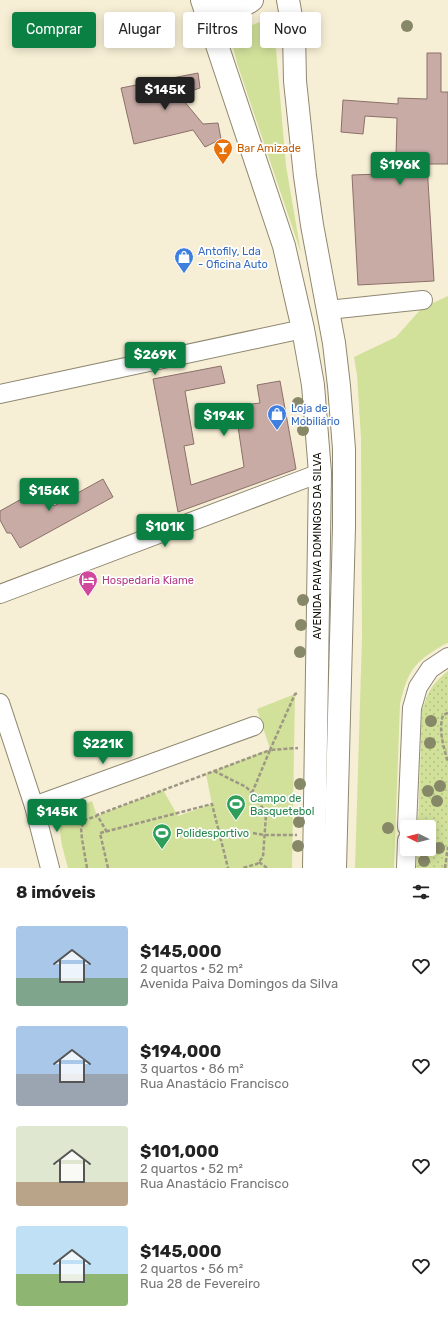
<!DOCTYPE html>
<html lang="pt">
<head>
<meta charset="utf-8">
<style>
	:root { --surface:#fff; --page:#f6f6f6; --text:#222; --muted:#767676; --accent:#0b8043 }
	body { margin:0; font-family:Rubik,sans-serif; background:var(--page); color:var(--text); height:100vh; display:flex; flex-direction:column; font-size:15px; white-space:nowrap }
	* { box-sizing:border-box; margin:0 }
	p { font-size:13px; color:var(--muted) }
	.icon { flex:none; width:22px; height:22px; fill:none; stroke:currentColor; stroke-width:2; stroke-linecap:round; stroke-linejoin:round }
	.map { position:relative; height:868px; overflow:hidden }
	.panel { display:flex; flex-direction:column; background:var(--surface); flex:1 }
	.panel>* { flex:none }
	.banner { position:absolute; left:12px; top:12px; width:424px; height:36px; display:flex; gap:8px }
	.needle { width:26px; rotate:276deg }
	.buttons { position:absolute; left:400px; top:820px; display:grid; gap:8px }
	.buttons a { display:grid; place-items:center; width:36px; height:36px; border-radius:4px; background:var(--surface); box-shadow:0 2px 10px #0003; font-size:20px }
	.price { position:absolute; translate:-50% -34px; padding:0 9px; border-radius:4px; background:var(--accent); color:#fff; font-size:13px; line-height:26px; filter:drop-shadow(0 1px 2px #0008) }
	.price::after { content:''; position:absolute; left:50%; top:24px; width:12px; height:9px; margin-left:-6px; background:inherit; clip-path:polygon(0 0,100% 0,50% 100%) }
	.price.on { background:#222; color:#fff }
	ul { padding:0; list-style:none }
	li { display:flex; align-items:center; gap:12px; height:100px; padding:0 16px }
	li span { display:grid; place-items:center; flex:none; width:112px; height:80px; border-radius:4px; color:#555 }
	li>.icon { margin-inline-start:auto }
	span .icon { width:48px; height:48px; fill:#fffc; stroke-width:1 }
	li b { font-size:17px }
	h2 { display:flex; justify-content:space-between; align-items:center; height:48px; padding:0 16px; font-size:17px }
	.pill { padding:0 14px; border-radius:4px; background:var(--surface); box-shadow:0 2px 10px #0003; font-size:14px; line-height:36px }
	.pill.on { background:var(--accent); color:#fff }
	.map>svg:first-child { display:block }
	.green { fill:#d1e19a }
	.park { fill:url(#park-dots) }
	.building { fill:#c8aba5; stroke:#8b706a }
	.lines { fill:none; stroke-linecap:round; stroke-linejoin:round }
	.minor-casing { stroke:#8f8870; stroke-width:20 }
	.major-casing { stroke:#8f8870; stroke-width:24 }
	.path { stroke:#9d9784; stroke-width:2.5; stroke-dasharray:4 2; stroke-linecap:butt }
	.minor { stroke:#fff; stroke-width:18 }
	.major { stroke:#fff; stroke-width:22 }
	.tree { fill:#878868 }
	.labels { text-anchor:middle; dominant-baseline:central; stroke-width:3.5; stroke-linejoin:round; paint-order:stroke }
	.food-label { font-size:11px; fill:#c56008; stroke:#fff; text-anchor:start }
	.shop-label { font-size:11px; fill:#366cbe; stroke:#fff; text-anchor:start }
	.street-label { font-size:11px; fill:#110e06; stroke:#fff }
	.hotel-label { font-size:11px; fill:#b23c85; stroke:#fff; text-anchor:start }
	.leisure-label { font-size:11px; fill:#27864d; stroke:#fff; text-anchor:start }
</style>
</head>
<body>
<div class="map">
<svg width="448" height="868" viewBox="0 0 448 868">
	<defs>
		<pattern id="park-dots" width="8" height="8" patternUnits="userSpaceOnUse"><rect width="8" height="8" fill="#d1e19a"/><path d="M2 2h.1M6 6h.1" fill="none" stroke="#b2c083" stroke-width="1.8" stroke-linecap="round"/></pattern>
	</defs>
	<rect width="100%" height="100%" fill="#f7efd5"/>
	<g class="green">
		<path d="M273 14 286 166 301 253 237 63 229 30C248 27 257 25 273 14Z"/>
		<path d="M448 296V643C442 645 437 649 432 652 409 667 406 680 400 704L394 868H355L362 638 361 438 357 375 354 357 396 337 422 308Z"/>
		<path d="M295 694 292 868H68C65 855 53 824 66 813 73 808 83 805 92 801L97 816 163 790 178 816 212 804 206 774 270 749 257 709Z"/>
	</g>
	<path class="park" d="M448 671V868H416L417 849H429V827H418L422 711C428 691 432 684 448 671Z"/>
	<g class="building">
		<polygon points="427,53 441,53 441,92 448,92 448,164 427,164 434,281 358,285 352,175 380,174 381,155 396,156 397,118 365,116 363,134 341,132 343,100 398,104 398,98 427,99"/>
		<polygon points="198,73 200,88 179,95 203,124 218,123 221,139 205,147 193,130 134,144 121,88"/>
		<polygon points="221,366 225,383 185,391 194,444 184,446 191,485 244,467 235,406 260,403 257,385 280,381 296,469 178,512 153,379"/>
		<polygon points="103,479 113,497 20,548 11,533 7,533 0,520 0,511 43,487 54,506"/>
	</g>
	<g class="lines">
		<defs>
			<g id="minor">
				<polyline points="328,310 423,300"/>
				<polyline points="0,394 303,329"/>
				<polyline points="0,594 320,473"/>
				<polyline points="0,703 34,806 254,726"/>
				<polyline points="34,806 50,868"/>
				<polyline points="407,827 412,708 418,687 430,669 448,657"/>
				<polyline points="406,868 407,840"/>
			</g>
			<g id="major">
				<polyline points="202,0 284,246 303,329 313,385 320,473 314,868"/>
				<path d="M219 0C228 8 243 8 252 0"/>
				<polyline points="288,0 294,33 295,81 305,176 312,225 334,343 339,386 344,449 344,527 335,868"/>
			</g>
		</defs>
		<use href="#minor" class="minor-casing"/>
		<use href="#major" class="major-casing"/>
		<g class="path">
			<path d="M448 713 443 715C438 731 444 747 448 763"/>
			<polyline points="214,771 246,787 257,798 266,815 263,857 257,864 242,868"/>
			<polyline points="252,793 270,750 298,748"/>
			<polyline points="107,832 97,815 270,750 295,694 298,693"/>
			<polyline points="253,833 265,835 297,835"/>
			<polyline points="259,862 267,868"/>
			<polyline points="87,868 82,839 81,828 85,820 97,816"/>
			<polyline points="108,868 100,833 212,804 228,868"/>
			<polyline points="445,868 448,847"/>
		</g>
		<use href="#minor" class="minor"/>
		<use href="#major" class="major"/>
	</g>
	<g class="tree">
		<circle cx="407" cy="26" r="6"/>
		<circle cx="298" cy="403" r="6"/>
		<circle cx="303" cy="430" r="6"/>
		<circle cx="303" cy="600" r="6"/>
		<circle cx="301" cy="625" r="6"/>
		<circle cx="300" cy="652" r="6"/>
		<circle cx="431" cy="721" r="6"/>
		<circle cx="430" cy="743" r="6"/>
		<circle cx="300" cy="784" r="6"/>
		<circle cx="440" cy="786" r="6"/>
		<circle cx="428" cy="791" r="6"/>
		<circle cx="437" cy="801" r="6"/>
		<circle cx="299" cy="822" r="6"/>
		<circle cx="388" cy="828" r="6"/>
		<circle cx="298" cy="846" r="6"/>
		<circle cx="439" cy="848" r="6"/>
		<circle cx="424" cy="861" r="6"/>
	</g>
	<defs>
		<symbol id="bar-pin" viewBox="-11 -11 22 30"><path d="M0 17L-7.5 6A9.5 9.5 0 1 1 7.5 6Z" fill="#e8710a" stroke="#fff"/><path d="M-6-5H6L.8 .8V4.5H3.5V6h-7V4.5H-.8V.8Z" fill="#fff"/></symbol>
		<symbol id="shop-pin" viewBox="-11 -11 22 30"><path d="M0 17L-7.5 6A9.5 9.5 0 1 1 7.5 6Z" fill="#3f7fe0" stroke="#fff"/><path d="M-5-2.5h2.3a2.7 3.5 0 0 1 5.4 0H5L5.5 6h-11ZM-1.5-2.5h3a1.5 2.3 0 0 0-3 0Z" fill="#fff"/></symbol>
		<symbol id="hotel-pin" viewBox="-11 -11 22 30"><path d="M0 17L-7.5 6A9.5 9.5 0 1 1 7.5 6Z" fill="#d1479c" stroke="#fff"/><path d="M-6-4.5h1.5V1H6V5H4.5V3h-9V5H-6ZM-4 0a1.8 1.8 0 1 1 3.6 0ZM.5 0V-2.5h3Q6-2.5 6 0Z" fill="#fff"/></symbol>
		<symbol id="stadium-pin" viewBox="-11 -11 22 30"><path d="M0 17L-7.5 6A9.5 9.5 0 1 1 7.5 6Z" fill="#2e9e5b" stroke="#fff"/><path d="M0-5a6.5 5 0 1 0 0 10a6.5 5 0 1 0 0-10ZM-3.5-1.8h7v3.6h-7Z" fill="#fff"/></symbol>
	</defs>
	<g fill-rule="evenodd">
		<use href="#bar-pin" x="212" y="137" width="22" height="30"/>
		<use href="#shop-pin" x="173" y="246" width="22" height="30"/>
		<use href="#shop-pin" x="266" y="403" width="22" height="30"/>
		<use href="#hotel-pin" x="77" y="569" width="22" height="30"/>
		<use href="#stadium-pin" x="225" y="793" width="22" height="30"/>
		<use href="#stadium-pin" x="151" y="822" width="22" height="30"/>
	</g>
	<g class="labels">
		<g class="food-label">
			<text x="237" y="148">Bar Amizade</text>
		</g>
		<g class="shop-label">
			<text x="198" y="251">Antofily, Lda<tspan x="198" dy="13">- Oficina Auto</tspan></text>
			<text x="291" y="408">Loja de<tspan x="291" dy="13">Mobiliário</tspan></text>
		</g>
		<g class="street-label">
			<text transform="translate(317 546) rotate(-90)">AVENIDA PAIVA DOMINGOS DA SILVA</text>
		</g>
		<g class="hotel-label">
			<text x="102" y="580">Hospedaria Kiame</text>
		</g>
		<g class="leisure-label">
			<text x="250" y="798">Campo de<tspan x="250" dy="13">Basquetebol</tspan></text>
			<text x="176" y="833">Polidesportivo</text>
		</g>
	</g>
</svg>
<div class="buttons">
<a><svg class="needle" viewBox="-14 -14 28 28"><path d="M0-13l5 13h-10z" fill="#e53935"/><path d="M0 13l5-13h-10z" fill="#767676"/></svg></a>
</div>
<b class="price on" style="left:165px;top:111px">$145K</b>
<b class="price" style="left:400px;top:186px">$196K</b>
<b class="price" style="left:155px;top:376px">$269K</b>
<b class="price" style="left:224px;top:437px">$194K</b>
<b class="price" style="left:49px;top:512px">$156K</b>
<b class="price" style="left:165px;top:548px">$101K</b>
<b class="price" style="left:103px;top:765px">$221K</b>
<b class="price" style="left:57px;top:833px">$145K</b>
<div class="banner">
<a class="pill on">Comprar</a>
<a class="pill">Alugar</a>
<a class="pill">Filtros</a>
<a class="pill">Novo</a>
</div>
</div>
<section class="panel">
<h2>8 imóveis<svg class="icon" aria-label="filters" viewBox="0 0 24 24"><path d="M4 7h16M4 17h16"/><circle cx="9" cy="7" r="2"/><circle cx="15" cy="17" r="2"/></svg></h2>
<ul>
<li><span style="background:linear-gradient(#a9c7e8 65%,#7fa58c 0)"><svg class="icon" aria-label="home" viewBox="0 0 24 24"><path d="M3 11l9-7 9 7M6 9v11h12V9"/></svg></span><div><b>$145,000</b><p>2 quartos · 52 m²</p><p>Avenida Paiva Domingos da Silva</p></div><svg class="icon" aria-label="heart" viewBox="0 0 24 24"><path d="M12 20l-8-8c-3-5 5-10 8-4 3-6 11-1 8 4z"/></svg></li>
<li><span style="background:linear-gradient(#a9c7e8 60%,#9aa5b1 0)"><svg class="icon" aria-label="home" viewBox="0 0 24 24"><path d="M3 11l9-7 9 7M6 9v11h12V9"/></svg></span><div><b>$194,000</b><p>3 quartos · 86 m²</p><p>Rua Anastácio Francisco</p></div><svg class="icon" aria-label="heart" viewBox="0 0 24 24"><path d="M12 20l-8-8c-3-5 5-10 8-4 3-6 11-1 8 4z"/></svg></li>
<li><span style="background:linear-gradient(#dfe7d0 70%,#b9a48a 0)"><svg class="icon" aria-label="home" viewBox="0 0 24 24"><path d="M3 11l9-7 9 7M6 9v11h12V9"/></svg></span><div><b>$101,000</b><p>2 quartos · 52 m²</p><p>Rua Anastácio Francisco</p></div><svg class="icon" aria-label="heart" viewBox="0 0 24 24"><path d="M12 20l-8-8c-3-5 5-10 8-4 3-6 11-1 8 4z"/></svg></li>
<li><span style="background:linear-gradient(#bfe0f5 60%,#8fb573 0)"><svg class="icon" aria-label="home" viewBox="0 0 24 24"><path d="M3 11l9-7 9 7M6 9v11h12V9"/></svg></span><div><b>$145,000</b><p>2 quartos · 56 m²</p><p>Rua 28 de Fevereiro</p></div><svg class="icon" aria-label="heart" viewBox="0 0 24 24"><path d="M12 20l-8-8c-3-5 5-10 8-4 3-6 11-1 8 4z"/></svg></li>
</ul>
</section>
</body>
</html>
